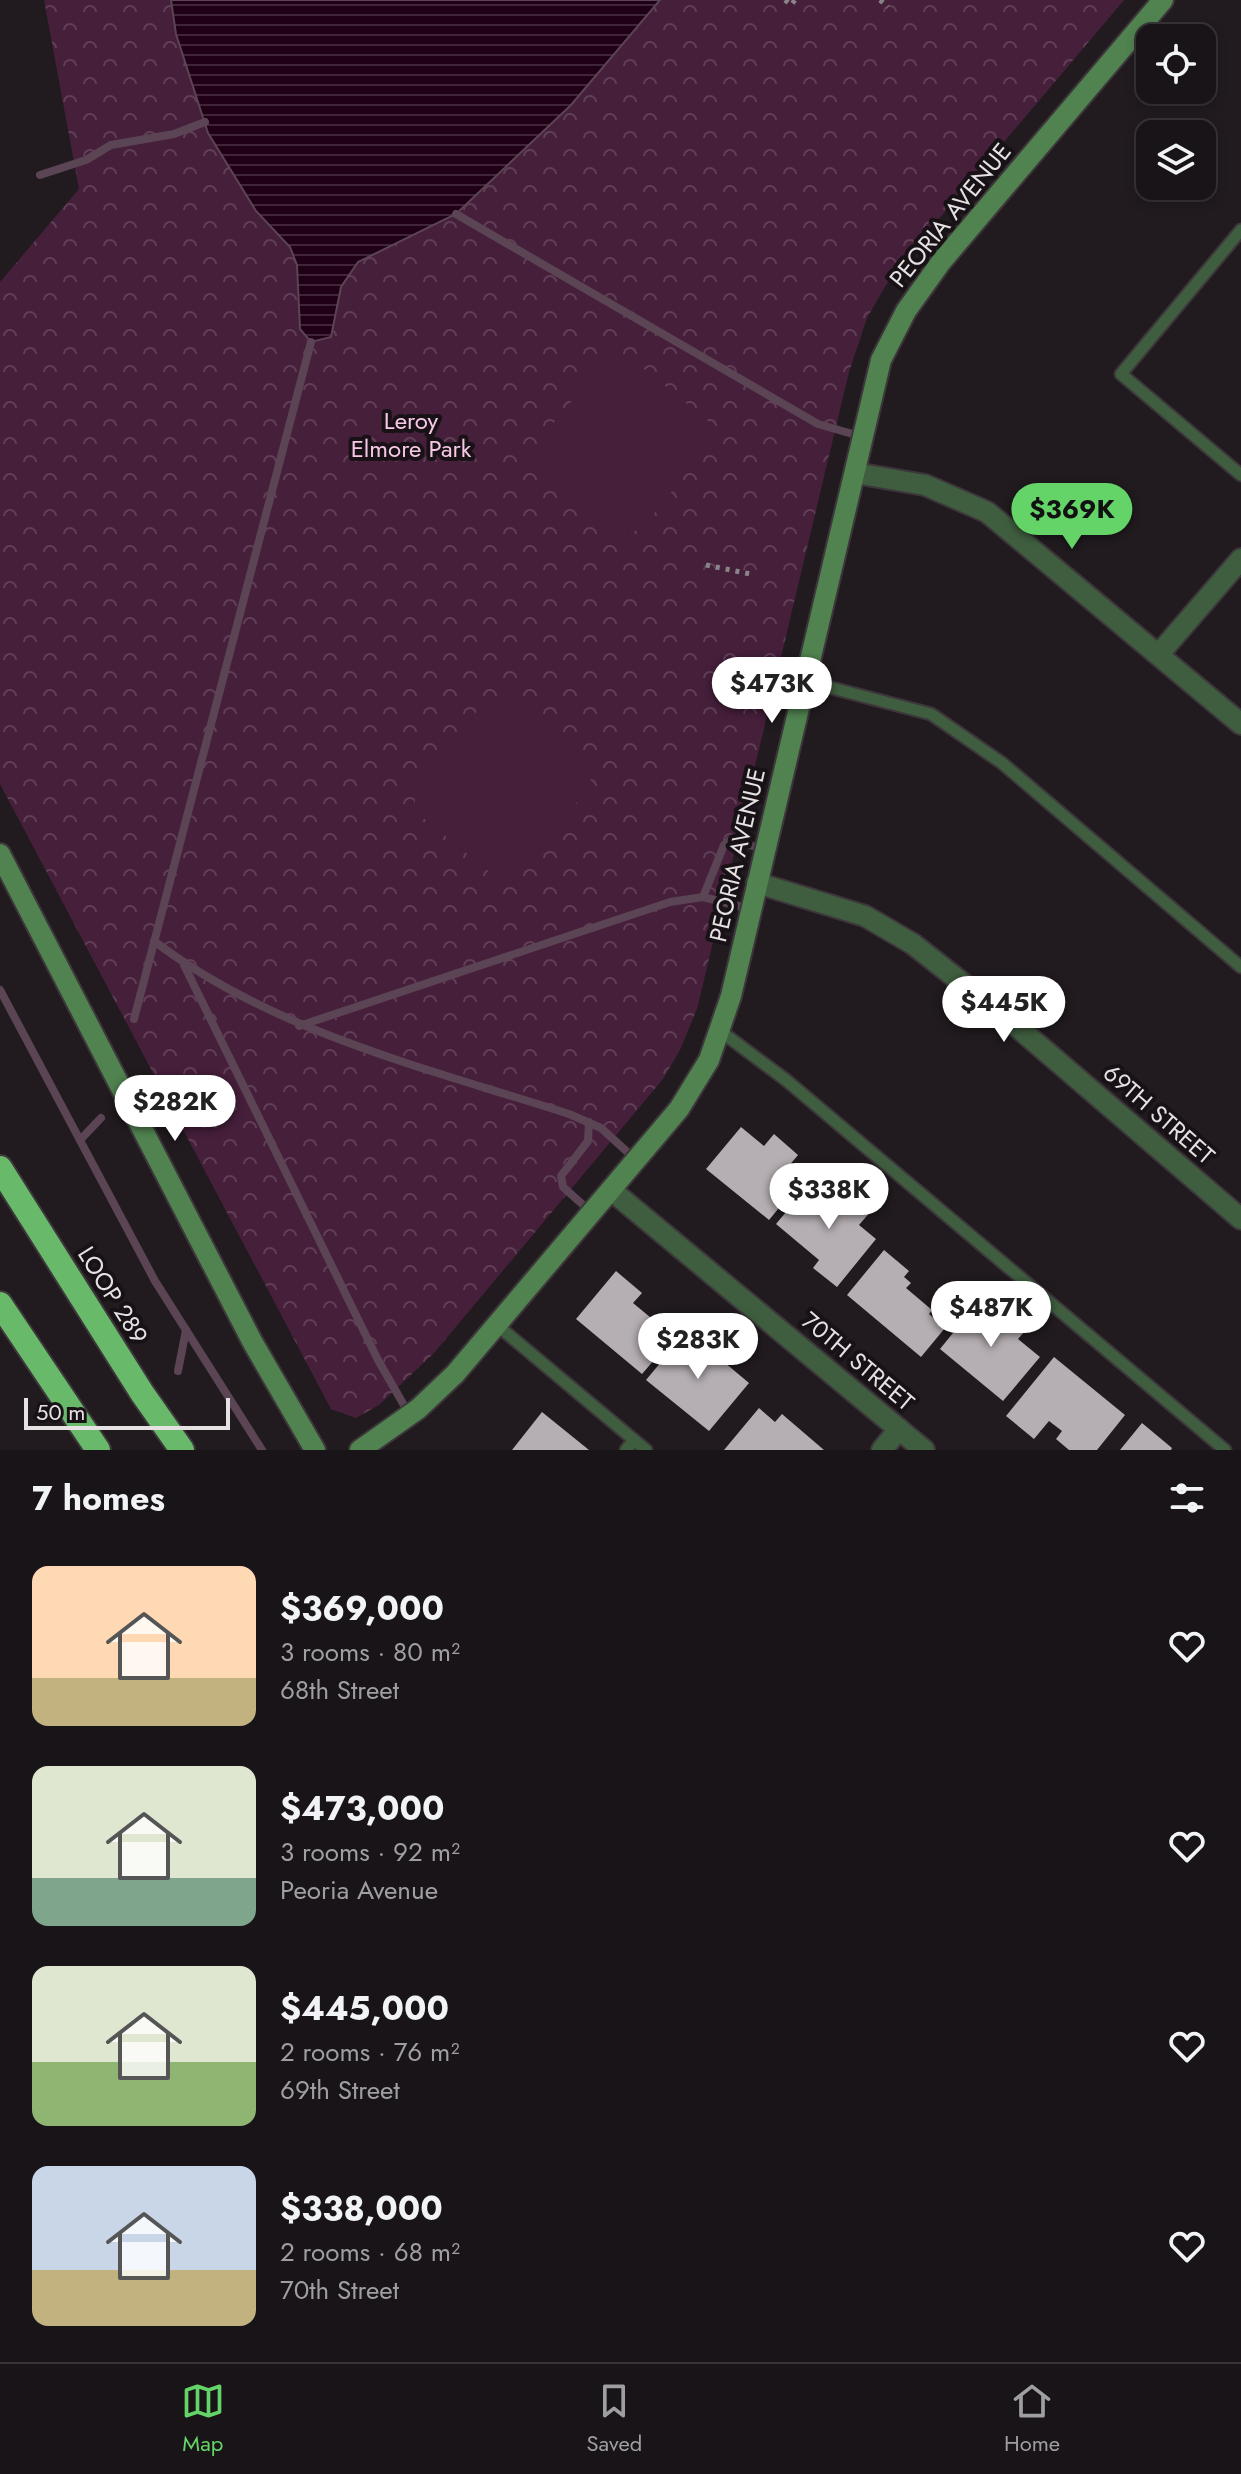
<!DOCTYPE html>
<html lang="en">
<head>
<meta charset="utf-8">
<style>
	:root { --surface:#191417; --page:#262124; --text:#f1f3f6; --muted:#9f9ea1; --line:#373336; --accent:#64d468 }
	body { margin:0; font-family:Jost,sans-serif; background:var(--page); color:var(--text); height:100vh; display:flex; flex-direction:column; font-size:30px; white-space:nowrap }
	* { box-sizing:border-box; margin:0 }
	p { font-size:26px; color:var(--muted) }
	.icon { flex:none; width:44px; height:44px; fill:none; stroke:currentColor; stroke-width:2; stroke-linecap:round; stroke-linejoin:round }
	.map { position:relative; height:1450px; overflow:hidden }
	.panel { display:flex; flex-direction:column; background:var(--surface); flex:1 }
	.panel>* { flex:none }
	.controls { position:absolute; left:1136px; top:24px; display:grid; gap:16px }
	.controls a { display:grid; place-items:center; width:80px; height:80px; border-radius:16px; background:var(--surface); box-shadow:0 4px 12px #0003,0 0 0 2px var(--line); font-size:40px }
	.scale { position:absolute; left:24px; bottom:20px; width:206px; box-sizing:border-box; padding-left:8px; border:4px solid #e6e2e4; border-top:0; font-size:22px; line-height:28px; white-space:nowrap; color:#e6e2e4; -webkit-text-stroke:6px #181216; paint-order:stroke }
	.price { position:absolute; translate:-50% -68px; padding:0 18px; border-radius:28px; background:#fff; color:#222; font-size:26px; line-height:52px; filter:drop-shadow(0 2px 4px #0008) }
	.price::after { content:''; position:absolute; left:50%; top:48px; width:24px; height:18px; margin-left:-12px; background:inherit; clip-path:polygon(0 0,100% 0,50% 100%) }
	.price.on { background:var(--accent); color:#111 }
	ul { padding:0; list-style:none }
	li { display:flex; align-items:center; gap:24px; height:200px; padding:0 32px }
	li span { display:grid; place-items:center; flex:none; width:224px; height:160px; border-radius:16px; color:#555 }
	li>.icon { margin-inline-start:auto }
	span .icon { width:96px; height:96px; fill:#fffc; stroke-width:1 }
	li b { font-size:34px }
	h2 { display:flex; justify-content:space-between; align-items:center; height:96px; padding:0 32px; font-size:34px }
	.tab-bar { display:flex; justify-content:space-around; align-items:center; height:112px; border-top:2px solid var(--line); background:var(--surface); font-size:22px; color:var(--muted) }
	.tab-bar a { display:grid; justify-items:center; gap:4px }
	.tab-bar .on { color:var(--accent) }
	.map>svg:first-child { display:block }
	.park { fill:url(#park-crowns) }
	.pitch { fill:#461f3b }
	.water { fill:url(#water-rules); stroke:#5b4454; stroke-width:2 }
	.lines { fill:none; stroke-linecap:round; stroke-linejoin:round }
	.stream { stroke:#5b4454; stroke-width:8 }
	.building { fill:#b5aeb2 }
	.lane-casing { stroke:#3d373b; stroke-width:15 }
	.street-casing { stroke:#3d373b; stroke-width:24 }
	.secondary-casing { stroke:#3d373b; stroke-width:24 }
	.highway-casing { stroke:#3d373b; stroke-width:28 }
	.path { stroke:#898487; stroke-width:5; stroke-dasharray:4 6; stroke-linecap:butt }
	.lane { stroke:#3f5e3f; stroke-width:11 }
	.street { stroke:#3f5e3f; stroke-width:20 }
	.secondary { stroke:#508350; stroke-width:20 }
	.highway { stroke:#68b969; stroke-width:24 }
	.labels { text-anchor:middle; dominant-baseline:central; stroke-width:8; stroke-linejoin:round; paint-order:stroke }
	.street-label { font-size:24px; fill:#e6e2e4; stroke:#181216 }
	.park-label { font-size:24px; fill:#f6c8e6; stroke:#181216 }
</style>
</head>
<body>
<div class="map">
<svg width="1241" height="1450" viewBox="0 0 1241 1450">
	<defs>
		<pattern id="park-crowns" width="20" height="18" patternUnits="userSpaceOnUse" patternTransform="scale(2)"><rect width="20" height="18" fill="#461f3b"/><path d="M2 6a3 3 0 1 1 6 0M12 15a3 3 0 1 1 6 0" fill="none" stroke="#613f57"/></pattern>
		<pattern id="water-rules" width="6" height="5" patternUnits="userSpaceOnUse" patternTransform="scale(2)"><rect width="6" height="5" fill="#1f0017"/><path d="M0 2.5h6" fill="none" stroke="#402539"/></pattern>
	</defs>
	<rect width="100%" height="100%" fill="#211b1f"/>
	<polygon class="park" points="44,0 1124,0 893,273 867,318 849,372 697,1009 680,1050 663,1079 434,1353 379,1405 356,1418 331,1409 0,784 0,282 79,189"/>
	<g class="pitch">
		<polygon points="628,356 708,421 710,443 642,529 615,536 534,470 534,447 603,363"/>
		<polygon points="509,697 589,761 591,784 523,870 496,877 415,811 415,787 484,703"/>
	</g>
	<polygon class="water" points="171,0 660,0 571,105 456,214 358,262 341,287 331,337 311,342 300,329 297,265 290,247 256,211 208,133 176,34"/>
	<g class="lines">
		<g class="stream">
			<polyline points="40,175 86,160 111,145 174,134 205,122"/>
			<polyline points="456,214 818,424 863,437"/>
			<polyline points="703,897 724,845 730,840 764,849"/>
			<path d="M154 941C275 1033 427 1068 569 1114L601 1128 635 1159"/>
			<polyline points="184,965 378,1360 409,1414"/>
			<polyline points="0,990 155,1281 262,1450"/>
			<polyline points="134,1019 311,342"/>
			<polyline points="299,1026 670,902 703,897 750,909"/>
			<polyline points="589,1122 588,1141 561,1176 563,1187 591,1212"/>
			<polyline points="80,1140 101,1118"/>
			<polyline points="178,1371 186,1330"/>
		</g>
	</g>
	<g class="building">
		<polygon points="741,1127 764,1146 774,1134 798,1155 788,1167 803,1179 769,1220 706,1169"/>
		<polygon points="812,1181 841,1205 850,1194 871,1211 859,1225 876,1239 837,1287 813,1268 819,1260 776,1224"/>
		<polygon points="884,1250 909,1271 904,1277 911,1283 906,1288 932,1310 929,1314 945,1328 921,1357 847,1295"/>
		<polygon points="616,1271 642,1293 633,1303 674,1337 642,1374 576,1319"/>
		<polygon points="983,1296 1025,1331 1018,1339 1040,1357 1003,1401 940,1349"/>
		<polygon points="687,1331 749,1383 709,1431 646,1380"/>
		<polygon points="1054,1357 1125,1415 1097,1450 1069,1450 1056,1439 1062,1431 1049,1421 1034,1439 1006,1416"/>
		<polygon points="759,1408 775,1422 782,1414 824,1450 724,1450"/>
		<polygon points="542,1412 589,1450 512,1450"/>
		<polygon points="1142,1423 1172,1448 1171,1450 1120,1450"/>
	</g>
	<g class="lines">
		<defs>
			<g id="lane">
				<polyline points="1241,230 1121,374 1241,475"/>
				<polyline points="805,681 931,714 1002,763 1241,967"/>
				<polyline points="719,1030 786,1080 1225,1450"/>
				<polyline points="497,1325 646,1450"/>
				<polyline points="626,1450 634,1440"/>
			</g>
			<g id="street">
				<polyline points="855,473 925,485 987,512 1241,724"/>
				<polyline points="1159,654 1241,559"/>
				<polyline points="757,883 865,916 913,944 1014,1024 1241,1219"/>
				<polyline points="611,1190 924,1450"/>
				<polyline points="882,1450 899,1429"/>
			</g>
			<g id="secondary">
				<polyline points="0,854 253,1343 315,1450"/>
				<polyline points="360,1450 418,1409 455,1374 679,1109 709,1060 731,996 881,360 906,311 941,262 1163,0"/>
			</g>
			<g id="highway">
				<polyline points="0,1168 142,1393 182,1450"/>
				<polyline points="0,1304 98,1450"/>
			</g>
		</defs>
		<use href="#lane" class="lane-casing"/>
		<use href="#street" class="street-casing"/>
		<use href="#secondary" class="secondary-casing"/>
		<use href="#highway" class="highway-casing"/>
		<g class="path">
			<polyline points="785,0 791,5 795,0"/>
			<polyline points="880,0 888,7"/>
			<polyline points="706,565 755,575"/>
		</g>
		<use href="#lane" class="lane"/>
		<use href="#street" class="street"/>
		<use href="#secondary" class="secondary"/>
		<use href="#highway" class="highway"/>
	</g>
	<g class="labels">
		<g class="street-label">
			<text transform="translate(950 215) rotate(-51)">PEORIA AVENUE</text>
			<text transform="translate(737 855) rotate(-77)">PEORIA AVENUE</text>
			<text transform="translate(1159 1114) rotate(41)">69TH STREET</text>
			<text transform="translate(113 1295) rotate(58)">LOOP 289</text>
			<text transform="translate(858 1361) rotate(40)">70TH STREET</text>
		</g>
		<g class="park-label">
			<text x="411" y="420">Leroy<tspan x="411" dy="28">Elmore Park</tspan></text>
		</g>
	</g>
</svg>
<div class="controls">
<a><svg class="icon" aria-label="locate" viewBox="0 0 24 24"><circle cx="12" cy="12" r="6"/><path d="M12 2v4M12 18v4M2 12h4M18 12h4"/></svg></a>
<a><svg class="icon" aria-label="layers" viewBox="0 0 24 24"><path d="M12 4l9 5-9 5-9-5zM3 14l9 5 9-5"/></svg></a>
</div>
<div class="scale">50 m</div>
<b class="price on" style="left:1072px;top:551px">$369K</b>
<b class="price" style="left:772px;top:725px">$473K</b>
<b class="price" style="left:1004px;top:1044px">$445K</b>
<b class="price" style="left:175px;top:1143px">$282K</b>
<b class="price" style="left:829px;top:1231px">$338K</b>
<b class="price" style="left:991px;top:1349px">$487K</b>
<b class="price" style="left:698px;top:1381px">$283K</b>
</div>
<section class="panel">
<h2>7 homes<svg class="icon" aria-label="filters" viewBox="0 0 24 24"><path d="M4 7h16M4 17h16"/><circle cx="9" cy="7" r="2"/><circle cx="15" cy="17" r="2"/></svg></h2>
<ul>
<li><span style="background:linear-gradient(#ffd9b3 70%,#c2b280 0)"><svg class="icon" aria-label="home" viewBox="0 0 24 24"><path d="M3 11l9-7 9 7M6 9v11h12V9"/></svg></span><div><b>$369,000</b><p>3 rooms · 80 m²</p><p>68th Street</p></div><svg class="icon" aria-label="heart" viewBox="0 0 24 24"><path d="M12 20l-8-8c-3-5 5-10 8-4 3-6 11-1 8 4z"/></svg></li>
<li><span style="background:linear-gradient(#dfe7d0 70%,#7fa58c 0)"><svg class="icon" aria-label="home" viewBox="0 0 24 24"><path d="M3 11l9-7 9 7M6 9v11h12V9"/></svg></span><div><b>$473,000</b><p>3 rooms · 92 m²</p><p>Peoria Avenue</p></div><svg class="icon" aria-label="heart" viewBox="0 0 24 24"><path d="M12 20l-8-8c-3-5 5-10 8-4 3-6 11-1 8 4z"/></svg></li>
<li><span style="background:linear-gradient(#dfe7d0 60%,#8fb573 0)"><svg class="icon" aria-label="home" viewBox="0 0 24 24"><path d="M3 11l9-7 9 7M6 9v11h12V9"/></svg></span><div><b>$445,000</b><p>2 rooms · 76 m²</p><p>69th Street</p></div><svg class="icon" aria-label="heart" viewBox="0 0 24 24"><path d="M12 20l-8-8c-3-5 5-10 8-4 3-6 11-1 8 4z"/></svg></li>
<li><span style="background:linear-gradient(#c9d6e8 65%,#c2b280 0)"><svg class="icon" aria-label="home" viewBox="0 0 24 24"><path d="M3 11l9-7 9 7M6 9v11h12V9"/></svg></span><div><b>$338,000</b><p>2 rooms · 68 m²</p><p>70th Street</p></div><svg class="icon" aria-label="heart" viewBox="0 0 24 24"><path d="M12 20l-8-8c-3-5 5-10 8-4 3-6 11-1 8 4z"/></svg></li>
</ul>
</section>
<nav class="tab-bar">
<a class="on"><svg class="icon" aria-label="map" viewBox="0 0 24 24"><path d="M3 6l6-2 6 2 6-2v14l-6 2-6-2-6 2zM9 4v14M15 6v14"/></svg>Map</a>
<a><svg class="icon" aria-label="saved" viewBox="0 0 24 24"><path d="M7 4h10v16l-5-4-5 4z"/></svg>Saved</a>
<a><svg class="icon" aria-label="home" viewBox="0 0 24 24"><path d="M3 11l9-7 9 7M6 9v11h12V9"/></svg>Home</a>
</nav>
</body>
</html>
